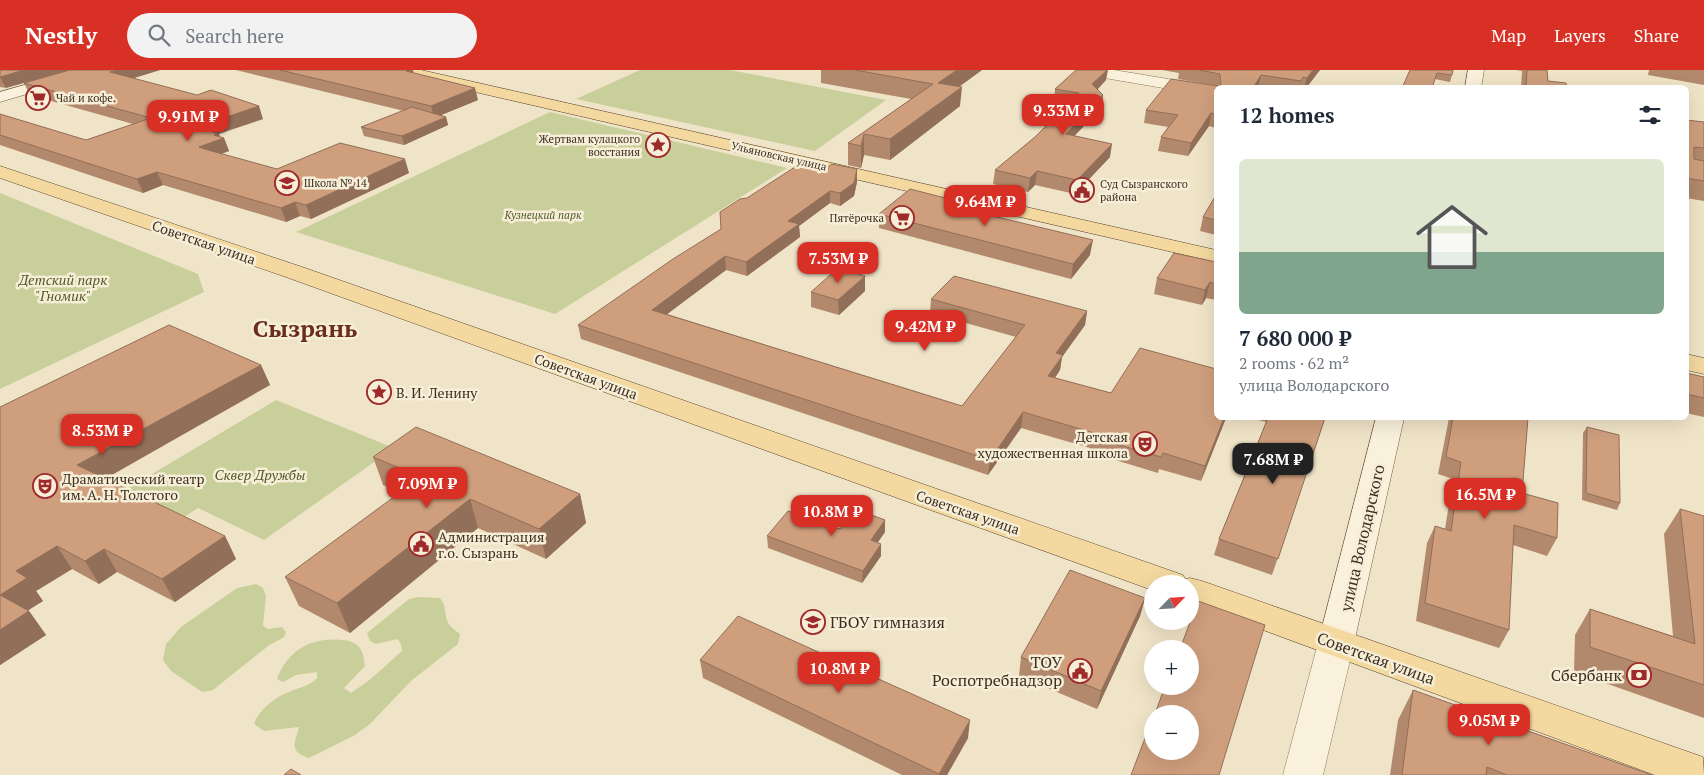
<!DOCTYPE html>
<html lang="en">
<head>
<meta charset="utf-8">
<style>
	:root { --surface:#fff; --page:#f2f2f3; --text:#1f2937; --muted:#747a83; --accent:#d93025 }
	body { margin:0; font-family:"PT Serif",serif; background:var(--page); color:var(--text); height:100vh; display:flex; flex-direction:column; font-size:19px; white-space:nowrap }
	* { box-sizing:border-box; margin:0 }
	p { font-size:16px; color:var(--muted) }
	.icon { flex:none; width:28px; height:28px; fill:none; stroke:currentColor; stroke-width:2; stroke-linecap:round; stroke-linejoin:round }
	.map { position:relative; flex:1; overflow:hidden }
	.panel { position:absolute; left:1214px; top:15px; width:475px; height:335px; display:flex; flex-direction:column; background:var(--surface); border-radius:8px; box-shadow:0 5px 20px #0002 }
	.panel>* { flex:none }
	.needle { width:32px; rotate:65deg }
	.buttons { position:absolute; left:1144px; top:505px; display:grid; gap:10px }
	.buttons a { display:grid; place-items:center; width:55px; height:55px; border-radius:50%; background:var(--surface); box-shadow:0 5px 20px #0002; font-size:25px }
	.price { position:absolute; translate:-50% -42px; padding:0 11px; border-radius:10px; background:var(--accent); color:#fff; font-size:16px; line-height:32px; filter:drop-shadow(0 1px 2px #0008) }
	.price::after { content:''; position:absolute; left:50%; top:30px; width:15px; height:11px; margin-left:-8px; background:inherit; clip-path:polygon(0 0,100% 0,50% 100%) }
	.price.current { background:#222; color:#fff }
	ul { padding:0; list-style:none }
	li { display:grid; align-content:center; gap:10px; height:265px; padding:0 25px }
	li span { display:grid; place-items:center; height:155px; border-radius:8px; color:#555 }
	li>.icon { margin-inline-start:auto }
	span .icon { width:90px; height:90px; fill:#fffc; stroke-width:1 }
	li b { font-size:21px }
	h2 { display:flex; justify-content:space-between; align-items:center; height:60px; padding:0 25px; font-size:21px }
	header { display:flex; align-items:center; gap:30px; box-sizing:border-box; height:70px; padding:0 25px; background:var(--accent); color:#fff }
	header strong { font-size:24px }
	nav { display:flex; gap:28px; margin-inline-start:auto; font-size:18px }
	.search { width:350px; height:45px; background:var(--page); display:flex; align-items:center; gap:12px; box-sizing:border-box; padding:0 18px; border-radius:28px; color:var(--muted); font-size:19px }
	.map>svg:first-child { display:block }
	.green { fill:#c9cf9b }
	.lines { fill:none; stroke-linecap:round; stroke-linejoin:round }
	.tertiary-casing { stroke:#8d765c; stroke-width:1 }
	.secondary-casing { stroke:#6f573f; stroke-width:1 }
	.primary-casing { stroke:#5b4430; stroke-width:1 }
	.tertiary { fill:#faf1dc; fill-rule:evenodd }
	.secondary { fill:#faf1dc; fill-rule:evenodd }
	.primary { fill:#f3d9a0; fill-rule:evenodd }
	.wall { fill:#b2896c }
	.shaded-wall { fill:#916f58 }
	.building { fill:#cf9f7d; stroke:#916f58 }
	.labels { text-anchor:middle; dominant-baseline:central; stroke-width:5; stroke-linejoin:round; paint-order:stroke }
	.far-poi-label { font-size:11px; fill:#3d2e20; stroke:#f7eed8; text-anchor:start }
	.far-street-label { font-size:11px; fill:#3d2e20; stroke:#f7eed8 }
	.far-park-label { font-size:11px; font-style:italic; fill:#4d5a26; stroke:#f7eed8 }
	.street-label { font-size:14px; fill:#3d2e20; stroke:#f7eed8 }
	.park-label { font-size:14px; font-style:italic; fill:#4d5a26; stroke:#f7eed8 }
	.poi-label { font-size:14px; fill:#3d2e20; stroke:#f7eed8; text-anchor:start }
	.near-street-label { font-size:16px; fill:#3d2e20; stroke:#f7eed8 }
	.near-poi-label { font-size:16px; fill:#3d2e20; stroke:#f7eed8; text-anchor:end }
	.town-label { font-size:24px; font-weight:bold; fill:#6b2e1e; stroke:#f7eed8 }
</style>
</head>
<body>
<header>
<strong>Nestly</strong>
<div class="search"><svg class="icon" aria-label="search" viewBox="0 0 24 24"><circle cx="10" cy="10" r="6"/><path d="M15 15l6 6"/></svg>Search here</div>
<nav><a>Map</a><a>Layers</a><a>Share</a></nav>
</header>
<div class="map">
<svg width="1704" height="705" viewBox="0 0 1704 705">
	<rect width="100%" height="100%" fill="#f0e4c8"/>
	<g class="green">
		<polygon points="640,0 730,0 886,30 815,81 576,29"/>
		<polygon points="550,42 787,98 555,244 296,162"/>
		<polygon points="0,123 198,204 204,222 0,319"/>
		<polygon points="276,330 394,378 264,470 198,438 184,447 127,419"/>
		<polygon points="256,514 263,518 266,526 263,555 267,559 282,557 286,562 284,567 268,576 213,620 202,622 171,601 163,590 166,574 181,557 237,518"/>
		<path d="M418 527 440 528C451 543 438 549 460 564L458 574 411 611 370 654 355 665 309 688C288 681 295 673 299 657L264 661 254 654C259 640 275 627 289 622 299 617 309 617 317 608V602L296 605 283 612 277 609C288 580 311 567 342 570 349 570 358 573 361 580 364 585 364 591 365 596L344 618 351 623C370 611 385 596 402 581L401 575 398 569 376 574 370 571 367 563 409 529Z"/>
	</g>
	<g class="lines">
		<defs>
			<g id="tertiary">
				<polygon points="1080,0 1114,0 1216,17 1216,27 1087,5 1082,3"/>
				<polygon points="1336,559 1348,563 1354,573 1323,705 1283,705 1318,573 1324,563"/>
			</g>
			<g id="secondary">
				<polygon points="77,0 100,0 98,3 0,32 0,22"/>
				<polygon points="1468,0 1484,0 1481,18 1465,18"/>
				<polygon points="1376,348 1404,348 1354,573 1348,583 1336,587 1324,583 1318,573"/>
			</g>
			<g id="primary">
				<polygon points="394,0 421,0 1216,180 1216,192 401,5 396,3"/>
				<polygon points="0,96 302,197 1183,505 1185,509 1190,508 1202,511 1703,687 1704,705 1655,705 1190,533 1190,514 1152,514 1152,520 286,207 0,108"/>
				<polygon points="1686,284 1704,288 1704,304 1686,300"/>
			</g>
		</defs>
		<use href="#tertiary" class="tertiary-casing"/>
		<use href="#secondary" class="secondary-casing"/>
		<use href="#primary" class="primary-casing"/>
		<use href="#tertiary" class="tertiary"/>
		<use href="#secondary" class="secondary"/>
		<use href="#primary" class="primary"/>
	</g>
	<g class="wall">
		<polygon points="0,0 6,18 0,17"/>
		<polygon points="70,0 160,0 133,8 263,49 219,64 220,67 224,68 229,81 221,84 277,99 409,103 311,149 300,146 286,152 163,115 143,123 0,75 0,44 86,70 133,54 30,25 24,13"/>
		<polygon points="236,0 413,0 413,3 478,30 441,45 446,47 448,55 404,75 364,66 361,57 404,41"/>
		<polygon points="821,0 982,0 959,17 960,36 890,90 864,85 861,98 848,95 848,73 911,29 821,13"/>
		<polygon points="1162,0 1320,0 1306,18 1216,18 1216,58 1209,56 1188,86 1158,81 1161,67 1168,57 1144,53 1146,40 1217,16 1178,9 1179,3"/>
		<polygon points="1410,0 1452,5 1450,12 1435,9"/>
		<polygon points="1516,0 1547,0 1548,11 1567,18 1521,18 1522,1"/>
		<polygon points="1649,0 1704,0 1704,15 1648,5"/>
		<polygon points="1106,10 1098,19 1102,37 1074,66 1110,87 1075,124 1035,115 1028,122 993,114 995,100 1035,67 1068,34 1054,32 1055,19"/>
		<polygon points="1686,50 1704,52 1704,131 1686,128"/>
		<polygon points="857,112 854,126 840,136 830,133 799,156 800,167 747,206 726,200 667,244 962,336 1016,267 930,243 931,229 1087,241 1085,255 1062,287 1060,300 1055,308 1111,323 1226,348 1201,411 1159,399 1158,403 1089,382 1090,378 1021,358 988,405 581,269 578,255 721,159 720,142"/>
		<polygon points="1216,125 1216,165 1200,161 1203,147"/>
		<polygon points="961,132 961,139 1090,185 1071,209 879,158 879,144"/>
		<polygon points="1216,192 1216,230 1206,228 1202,235 1154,224 1157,208"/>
		<polygon points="865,221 839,245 811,237 811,222"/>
		<polygon points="261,295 270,315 105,409 225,466 236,489 175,532 117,502 99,514 72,499 36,521 43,531 27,540 29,541 46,565 0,595 0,337"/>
		<polygon points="1686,303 1704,307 1704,347 1686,343"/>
		<polygon points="1251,348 1325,348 1272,505 1214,485 1219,469 1266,352"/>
		<polygon points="1449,348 1528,348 1522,423 1557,468 1547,486 1513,475 1509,560 1499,578 1416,551 1427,473 1435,456 1445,459 1453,409 1438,404"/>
		<polygon points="1587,357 1620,433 1617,440 1582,430 1583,363"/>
		<polygon points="373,387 580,424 586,453 546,489 478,458 350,563 299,536 285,507 400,423 383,415"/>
		<polygon points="1680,439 1704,446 1704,648 1574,602 1575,565 1590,539 1673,566 1664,464"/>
		<polygon points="885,450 885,462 878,472 881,486 862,513 768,478 767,466 840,459"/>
		<polygon points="1145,528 1140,546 1097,639 1019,606 1021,587"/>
		<polygon points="700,590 968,668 947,705 902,705 703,608"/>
		<polygon points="1413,620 1652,705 1390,705 1398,650"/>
	</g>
	<g class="shaded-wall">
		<polygon points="24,0 70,0 6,18 0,7"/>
		<polygon points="117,0 160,0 115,14 110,2"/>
		<polygon points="409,0 413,0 415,10 406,1"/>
		<polygon points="957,0 982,0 937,32 938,13"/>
		<polygon points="1107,0 1108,0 1106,10 1091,26 1092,14"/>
		<polygon points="1313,0 1320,0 1306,18 1304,18 1307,8"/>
		<polygon points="1261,5 1258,18 1253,18"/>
		<polygon points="962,17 960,36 890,90 890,69"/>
		<polygon points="475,18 478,30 434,48 431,36"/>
		<polygon points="1103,25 1102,37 1064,77 1066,64"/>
		<polygon points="259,36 263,49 202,69 197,57"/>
		<polygon points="1211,43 1209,56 1188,86 1191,73"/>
		<polygon points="446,47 448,55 404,75 402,66"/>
		<polygon points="219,64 221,69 224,68 229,81 204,90 199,77 214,65"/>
		<polygon points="864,64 864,85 861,98 861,76"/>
		<polygon points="1112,74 1110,87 1075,124 1077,110"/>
		<polygon points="405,89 409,103 311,149 306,135"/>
		<polygon points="857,99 857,112 854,126 840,136 840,123"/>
		<polygon points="1037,101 1035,115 1028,122 1030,108"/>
		<polygon points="157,102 163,115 143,123 137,109"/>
		<polygon points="830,121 830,133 799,156 800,167 747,206 746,192 788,151"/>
		<polygon points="295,132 300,146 286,152 281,138"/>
		<polygon points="961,132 960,146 955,137"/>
		<polygon points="1093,170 1090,185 1071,209 1073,194"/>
		<polygon points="725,186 726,200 654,254 652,240"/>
		<polygon points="865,206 865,221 839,245 838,230"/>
		<polygon points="1210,212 1206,228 1202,235 1205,220"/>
		<polygon points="1087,241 1085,255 1062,287 1060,300 1046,321 1048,306 1056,283"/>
		<polygon points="261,295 270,315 90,417 77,395"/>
		<polygon points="1023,342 1021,358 988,405 990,390"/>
		<polygon points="1224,348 1226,348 1201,411 1205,396"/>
		<polygon points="580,424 586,453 546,489 539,459"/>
		<polygon points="470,429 478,458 350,563 337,533"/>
		<polygon points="885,450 885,462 871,482 871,470"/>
		<polygon points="225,466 236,489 175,532 162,509"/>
		<polygon points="881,474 881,486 862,513 863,501"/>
		<polygon points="57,476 72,499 36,521 43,531 16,548 0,525 16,501"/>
		<polygon points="104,479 117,502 99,514 85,491"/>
		<polygon points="1145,528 1140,546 1097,639 1101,621"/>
		<polygon points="29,541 46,565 0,595 0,560"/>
		<polygon points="970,650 968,668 947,705 939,705"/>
	</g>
	<g class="building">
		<polygon points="0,0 24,0 0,7"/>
		<polygon points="70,0 117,0 110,2 197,25 211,20 259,36 197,57 219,64 214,65 224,68 199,77 208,80 277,99 340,73 405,89 306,135 295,132 281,138 157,102 137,109 0,65 0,44 86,70 151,48 24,13"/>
		<polygon points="280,0 409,0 406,1 475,18 431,36"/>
		<polygon points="855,0 957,0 938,13 962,17 890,69 864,64 861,76 848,73 933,14"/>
		<polygon points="1076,0 1107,0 1092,14 1103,25 1066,64 1112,74 1077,110 1037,101 1030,108 995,100 1035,67 1079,23 1055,19"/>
		<polygon points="1199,0 1313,0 1307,8 1303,7 1301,11 1261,5 1253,18 1216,18 1216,44 1211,43 1191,73 1161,67 1178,45 1146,40 1171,9 1218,16 1221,15 1220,4"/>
		<polygon points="1410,0 1453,0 1452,5 1437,3 1432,18 1402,18"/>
		<polygon points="1527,0 1547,0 1548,11 1566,13 1567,18 1526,18"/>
		<polygon points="412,37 446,47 402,66 361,57"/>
		<polygon points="1686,50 1704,52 1704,78 1694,77 1694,89 1704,91 1704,111 1686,108"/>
		<polygon points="832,94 857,99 854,113 840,123 830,121 788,151 799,154 746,192 725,186 652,240 962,336 1025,255 931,229 954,206 1087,241 1056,283 1063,285 1048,306 1111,323 1140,278 1216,299 1216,348 1224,348 1205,396 1163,383 1161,387 1092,367 1094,363 1023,342 990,390 578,255 673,189 721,159 720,142 740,129 747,128 795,97 802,96 822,101"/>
		<polygon points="910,119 961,132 955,137 1093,170 1073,194 879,144"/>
		<polygon points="1216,125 1216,150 1203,147"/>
		<polygon points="1174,183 1216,192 1216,214 1210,212 1205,220 1157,208"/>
		<polygon points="838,198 865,206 838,230 811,222"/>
		<polygon points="169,255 261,295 77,395 225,466 162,509 104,479 85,491 57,476 16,501 27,508 0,525 0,337"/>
		<polygon points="1686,303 1704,307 1704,328 1686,324"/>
		<polygon points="1268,348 1325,348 1278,489 1219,469"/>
		<polygon points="1453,348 1528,348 1522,423 1558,433 1557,468 1514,455 1509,560 1425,533 1435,456 1451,461 1461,392 1446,387"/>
		<polygon points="416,357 580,424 539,459 470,429 337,533 285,507 421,407 373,387"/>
		<polygon points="1587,357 1619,365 1620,433 1586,423"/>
		<polygon points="855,439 885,450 871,470 881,474 863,501 767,466 788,441 840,459"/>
		<polygon points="1680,439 1704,446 1704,615 1590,577 1590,539 1695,574"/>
		<polygon points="1070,500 1145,528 1101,621 1021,587"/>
		<polygon points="0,525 29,541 0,560"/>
		<polygon points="1198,531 1265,555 1219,705 1131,705 1152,650 1152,681 1190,681 1190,644 1155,644 1165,616 1190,616 1190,579 1180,579"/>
		<polygon points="738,546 970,650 939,704 700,590"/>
		<polygon points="1413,620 1652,705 1507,705 1487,697 1486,705 1402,705"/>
		<polygon points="291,699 301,705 284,705"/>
	</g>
	<defs>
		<symbol id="supermarket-ring" viewBox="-11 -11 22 22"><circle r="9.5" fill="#f7eed8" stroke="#9e2a2b" stroke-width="1.5"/><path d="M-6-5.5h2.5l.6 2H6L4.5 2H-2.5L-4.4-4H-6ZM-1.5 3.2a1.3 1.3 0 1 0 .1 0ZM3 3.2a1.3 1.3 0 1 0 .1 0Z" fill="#9e2a2b"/></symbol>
		<symbol id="sight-ring" viewBox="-11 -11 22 22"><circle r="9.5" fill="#f7eed8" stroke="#9e2a2b" stroke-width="1.5"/><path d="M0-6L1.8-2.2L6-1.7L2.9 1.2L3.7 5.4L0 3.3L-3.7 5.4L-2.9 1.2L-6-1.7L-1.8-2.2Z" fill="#9e2a2b"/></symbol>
		<symbol id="school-ring" viewBox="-11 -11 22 22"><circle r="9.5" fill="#f7eed8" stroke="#9e2a2b" stroke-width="1.5"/><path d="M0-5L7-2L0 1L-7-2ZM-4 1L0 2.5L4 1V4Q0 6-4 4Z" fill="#9e2a2b"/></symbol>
		<symbol id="civic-ring" viewBox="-11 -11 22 22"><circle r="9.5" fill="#f7eed8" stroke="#9e2a2b" stroke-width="1.5"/><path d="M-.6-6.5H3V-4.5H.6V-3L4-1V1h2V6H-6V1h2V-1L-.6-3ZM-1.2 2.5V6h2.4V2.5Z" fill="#9e2a2b"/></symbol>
		<symbol id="theatre-ring" viewBox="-11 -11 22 22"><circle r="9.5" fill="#f7eed8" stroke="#9e2a2b" stroke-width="1.5"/><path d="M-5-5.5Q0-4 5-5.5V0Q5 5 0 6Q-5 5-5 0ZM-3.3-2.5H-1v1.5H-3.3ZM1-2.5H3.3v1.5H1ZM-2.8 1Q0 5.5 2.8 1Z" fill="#9e2a2b"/></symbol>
		<symbol id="bank-ring" viewBox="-11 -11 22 22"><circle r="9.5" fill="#f7eed8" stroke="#9e2a2b" stroke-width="1.5"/><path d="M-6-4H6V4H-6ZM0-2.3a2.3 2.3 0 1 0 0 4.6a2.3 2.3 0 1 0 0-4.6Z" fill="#9e2a2b"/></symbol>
	</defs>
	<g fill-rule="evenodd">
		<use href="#supermarket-ring" x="24" y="14" width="28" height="28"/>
		<use href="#sight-ring" x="644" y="61" width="28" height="28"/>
		<use href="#school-ring" x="273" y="99" width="28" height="28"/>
		<use href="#civic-ring" x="1068" y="106" width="28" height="28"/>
		<use href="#supermarket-ring" x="888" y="134" width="28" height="28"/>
		<use href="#sight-ring" x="365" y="308" width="28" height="28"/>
		<use href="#theatre-ring" x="1131" y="360" width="28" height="28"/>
		<use href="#theatre-ring" x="31" y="402" width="28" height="28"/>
		<use href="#civic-ring" x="407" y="460" width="28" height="28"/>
		<use href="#school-ring" x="799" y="538" width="28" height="28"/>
		<use href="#civic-ring" x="1066" y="587" width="28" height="28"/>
		<use href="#bank-ring" x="1625" y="591" width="28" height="28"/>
	</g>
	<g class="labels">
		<g class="far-poi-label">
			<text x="56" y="28">Чай и кофе.</text>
			<text x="640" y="69" text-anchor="end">Жертвам кулацкого<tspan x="640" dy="13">восстания</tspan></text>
			<text x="304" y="113">Школа № 14</text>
			<text x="1100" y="114">Суд Сызранского<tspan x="1100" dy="13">района</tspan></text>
			<text x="884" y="148" text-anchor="end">Пятёрочка</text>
		</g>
		<g class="far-street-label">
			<text transform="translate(779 86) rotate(13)">Ульяновская улица</text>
		</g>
		<g class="far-park-label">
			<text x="543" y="145">Кузнецкий парк</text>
		</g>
		<g class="street-label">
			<text transform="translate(204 172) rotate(19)">Советская улица</text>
			<text transform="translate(586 306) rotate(20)">Советская улица</text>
			<text transform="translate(968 442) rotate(19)">Советская улица</text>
		</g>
		<g class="park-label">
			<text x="63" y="209">Детский парк<tspan x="63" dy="16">"Гномик"</tspan></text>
			<text x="260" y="404">Сквер Дружбы</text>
		</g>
		<g class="poi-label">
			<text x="396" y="322">В. И. Ленину</text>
			<text x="1128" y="366" text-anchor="end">Детская<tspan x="1128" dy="16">художественная школа</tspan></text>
			<text x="62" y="408">Драматический театр<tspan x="62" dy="16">им. А. Н. Толстого</tspan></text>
			<text x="438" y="466">Администрация<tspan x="438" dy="16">г.о. Сызрань</tspan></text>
		</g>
		<g class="near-street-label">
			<text transform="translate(1362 468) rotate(-77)">улица Володарского</text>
			<text transform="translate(1376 588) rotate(20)">Советская улица</text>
		</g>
		<g class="near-poi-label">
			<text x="830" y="552" text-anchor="start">ГБОУ гимназия</text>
			<text x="1062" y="592">ТОУ<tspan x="1062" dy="18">Роспотребнадзор</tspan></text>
			<text x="1622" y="605">Сбербанк</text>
		</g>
		<g class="town-label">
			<text x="305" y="258">Сызрань</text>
		</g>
	</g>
</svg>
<div class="buttons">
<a><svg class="needle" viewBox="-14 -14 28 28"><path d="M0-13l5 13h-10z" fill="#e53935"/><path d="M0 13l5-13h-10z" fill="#747a83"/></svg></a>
<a>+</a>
<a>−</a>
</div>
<b class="price" style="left:1063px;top:66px">9.33M ₽</b>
<b class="price" style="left:188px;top:72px">9.91M ₽</b>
<b class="price" style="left:985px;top:157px">9.64M ₽</b>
<b class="price" style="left:838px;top:214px">7.53M ₽</b>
<b class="price" style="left:925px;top:282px">9.42M ₽</b>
<b class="price" style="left:102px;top:386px">8.53M ₽</b>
<b class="price current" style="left:1273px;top:415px">7.68M ₽</b>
<b class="price" style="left:427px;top:439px">7.09M ₽</b>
<b class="price" style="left:1485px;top:450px">16.5M ₽</b>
<b class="price" style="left:832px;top:467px">10.8M ₽</b>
<b class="price" style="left:839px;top:624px">10.8M ₽</b>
<b class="price" style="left:1489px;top:676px">9.05M ₽</b>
<section class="panel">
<h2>12 homes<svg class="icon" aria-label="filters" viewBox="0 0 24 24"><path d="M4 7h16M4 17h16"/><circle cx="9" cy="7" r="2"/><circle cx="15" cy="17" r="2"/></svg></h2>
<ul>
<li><span style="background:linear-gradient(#dfe7d0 60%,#7fa58c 0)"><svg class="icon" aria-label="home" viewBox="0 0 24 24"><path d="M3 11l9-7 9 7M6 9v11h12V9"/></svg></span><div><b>7 680 000 ₽</b><p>2 rooms · 62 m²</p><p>улица Володарского</p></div></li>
</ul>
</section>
</div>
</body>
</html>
